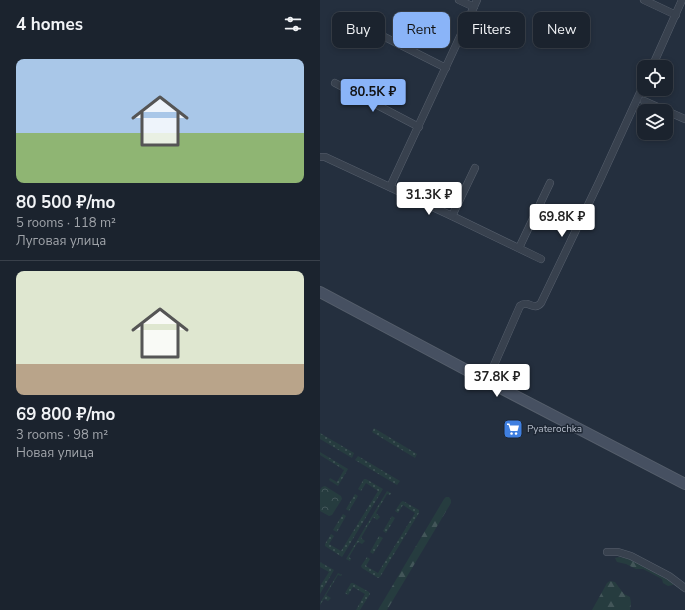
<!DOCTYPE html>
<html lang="en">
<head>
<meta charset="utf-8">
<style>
	:root { --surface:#1b232e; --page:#242b36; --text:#f1f3f6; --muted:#a0a4aa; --line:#39404a; --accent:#8ab4f8 }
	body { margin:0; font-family:"Nunito Sans",sans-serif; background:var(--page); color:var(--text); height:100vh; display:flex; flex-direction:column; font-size:15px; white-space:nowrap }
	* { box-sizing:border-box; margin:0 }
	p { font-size:13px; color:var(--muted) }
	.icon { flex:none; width:22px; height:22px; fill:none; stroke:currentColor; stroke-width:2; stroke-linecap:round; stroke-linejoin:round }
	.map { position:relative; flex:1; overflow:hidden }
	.details { display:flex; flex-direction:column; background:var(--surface); width:320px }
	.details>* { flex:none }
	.top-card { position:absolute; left:12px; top:12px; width:293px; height:36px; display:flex; gap:8px }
	.controls { position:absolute; left:317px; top:60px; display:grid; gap:8px }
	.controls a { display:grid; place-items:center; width:36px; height:36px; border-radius:8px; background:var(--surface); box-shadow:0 2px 6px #0003,0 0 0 1px var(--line); font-size:20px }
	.price { position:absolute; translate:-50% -34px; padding:0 9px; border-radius:4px; background:#fff; color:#222; font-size:13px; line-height:26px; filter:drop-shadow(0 1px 2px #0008) }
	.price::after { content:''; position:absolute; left:50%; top:24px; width:12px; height:9px; margin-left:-6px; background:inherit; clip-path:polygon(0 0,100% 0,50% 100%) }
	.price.selected { background:var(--accent); color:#111 }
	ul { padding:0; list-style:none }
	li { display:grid; align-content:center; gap:8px; height:212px; padding:0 16px }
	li+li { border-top:1px solid var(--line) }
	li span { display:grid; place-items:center; height:124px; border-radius:8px; color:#555 }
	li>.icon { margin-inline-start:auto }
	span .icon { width:72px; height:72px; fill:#fffc; stroke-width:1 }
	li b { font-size:17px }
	h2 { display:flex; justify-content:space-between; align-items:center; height:48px; padding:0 16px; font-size:17px }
	.tag { padding:0 14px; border-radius:8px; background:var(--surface); box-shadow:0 2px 6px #0003,0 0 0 1px var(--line); font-size:14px; line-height:36px }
	.tag.selected { background:var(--accent); color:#111 }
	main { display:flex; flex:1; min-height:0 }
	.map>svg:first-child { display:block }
	.grass { fill:url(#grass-dots) }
	.forest { fill:url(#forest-firs) }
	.park { fill:url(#park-crowns) }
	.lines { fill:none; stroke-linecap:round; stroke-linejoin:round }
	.street-casing { stroke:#565f6c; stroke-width:8 }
	.secondary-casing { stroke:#565f6c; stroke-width:12 }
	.street { stroke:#38414e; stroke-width:7 }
	.secondary { stroke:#465061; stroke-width:10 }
	.labels { text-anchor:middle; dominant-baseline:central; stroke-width:3; stroke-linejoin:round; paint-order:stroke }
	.poi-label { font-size:10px; fill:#b4bcc9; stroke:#1d2633; text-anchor:start }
</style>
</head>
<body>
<main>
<section class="details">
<h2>4 homes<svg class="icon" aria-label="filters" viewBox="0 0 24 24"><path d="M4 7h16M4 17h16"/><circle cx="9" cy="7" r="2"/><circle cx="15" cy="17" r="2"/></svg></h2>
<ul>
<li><span style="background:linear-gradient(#a9c7e8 60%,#8fb573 0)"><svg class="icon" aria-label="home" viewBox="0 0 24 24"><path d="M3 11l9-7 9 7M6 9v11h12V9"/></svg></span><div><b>80 500 ₽/mo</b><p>5 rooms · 118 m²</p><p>Луговая улица</p></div></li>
<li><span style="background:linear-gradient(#dfe7d0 75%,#b9a48a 0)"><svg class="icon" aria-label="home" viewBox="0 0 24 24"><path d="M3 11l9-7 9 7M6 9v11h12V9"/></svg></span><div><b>69 800 ₽/mo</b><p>3 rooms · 98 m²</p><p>Новая улица</p></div></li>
</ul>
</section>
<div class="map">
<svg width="365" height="610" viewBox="0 0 365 610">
	<defs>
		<pattern id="grass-dots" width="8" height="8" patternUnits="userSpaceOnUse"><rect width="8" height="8" fill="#263c3f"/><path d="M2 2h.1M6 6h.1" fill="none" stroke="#435659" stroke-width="1.8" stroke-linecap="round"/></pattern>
		<pattern id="forest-firs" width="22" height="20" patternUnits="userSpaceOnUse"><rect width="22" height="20" fill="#263c3f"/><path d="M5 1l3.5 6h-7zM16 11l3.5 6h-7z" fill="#435659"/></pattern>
		<pattern id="park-crowns" width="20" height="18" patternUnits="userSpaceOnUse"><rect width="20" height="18" fill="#263c3f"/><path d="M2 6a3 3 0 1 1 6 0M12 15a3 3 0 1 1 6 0" fill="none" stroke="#435659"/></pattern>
	</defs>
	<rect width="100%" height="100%" fill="#242f3e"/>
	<g class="grass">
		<polygon points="54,428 97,454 95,458 52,432"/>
		<polygon points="0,433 34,453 32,458 0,439"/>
		<polygon points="0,452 28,469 18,486 9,480 10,478 17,482 24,470 0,455"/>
		<polygon points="38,456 80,481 77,485 35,460"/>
		<polygon points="44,479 46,479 63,489 22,557 5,546 5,544 11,534 14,536 9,544 21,551 58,491 46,483 41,491 38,489"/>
		<polygon points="67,491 71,493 70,495 67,494 56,513 60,517 57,520 53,517 41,538 45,541 42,544 38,542 29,557 31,559 30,561 26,559"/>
		<polygon points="35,494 38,496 29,511 26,509"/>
		<polygon points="83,501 99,510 99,513 60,577 58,578 42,568 41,566 47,557 50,559 46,566 58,573 95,513 83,505 78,513 75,511 81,502"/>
		<polygon points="23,514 26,516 17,532 13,530"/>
		<polygon points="72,516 75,518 66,533 63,531"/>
		<polygon points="59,536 63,538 53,554 50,552"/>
		<polygon points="0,562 14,570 0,594 0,586 9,572 0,567"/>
		<polygon points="18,573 22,575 21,576 18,575 6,595 11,598 8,601 4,599 0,605 0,603"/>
		<polygon points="31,583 33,583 49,592 50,594 40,610 36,610 45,594 33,587 28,595 25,593"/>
	</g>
	<g class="forest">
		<polygon points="126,497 129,497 131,500 131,503 67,610 58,610 124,499"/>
		<polygon points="299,557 310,559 348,580 353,584 353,585 348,586 343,583 342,579 323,569 316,569 306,564 297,562 295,558"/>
		<polygon points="290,581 295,582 304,594 310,597 311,603 310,610 272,610 287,583"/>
	</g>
	<polygon class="park" points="5,486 21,496 22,499 12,515 9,516 0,511 0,490 2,487"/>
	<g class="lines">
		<defs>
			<g id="street">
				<polyline points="139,0 154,7"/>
				<polyline points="324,0 356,15"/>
				<polyline points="31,20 126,68"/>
				<polyline points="332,67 362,0"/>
				<polyline points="15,83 99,127"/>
				<polyline points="324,101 365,119"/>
				<polyline points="0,157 5,157 132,216 221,259"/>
				<polyline points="70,187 157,0"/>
				<polyline points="132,216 155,168"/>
				<polyline points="199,248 230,183"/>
				<path d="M167 381 200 306C209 299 213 312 221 303L280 180 324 84"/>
				<polyline points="287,552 298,552 311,556 349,576 365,588"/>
			</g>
			<polyline id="secondary" points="0,292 167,381 365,484"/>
		</defs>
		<use href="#street" class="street-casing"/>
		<use href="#secondary" class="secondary-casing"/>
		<use href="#street" class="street"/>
		<use href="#secondary" class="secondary"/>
	</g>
	<defs>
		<symbol id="supermarket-square" viewBox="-11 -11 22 22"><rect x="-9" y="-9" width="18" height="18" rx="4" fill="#3f7fe0" stroke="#1d2633"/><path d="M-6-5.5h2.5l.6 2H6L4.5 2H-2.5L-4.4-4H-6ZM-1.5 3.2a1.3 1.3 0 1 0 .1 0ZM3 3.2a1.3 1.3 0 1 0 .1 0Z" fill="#fff"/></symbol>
	</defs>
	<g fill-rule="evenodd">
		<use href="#supermarket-square" x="182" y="418" width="22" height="22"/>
	</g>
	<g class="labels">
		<g class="poi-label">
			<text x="207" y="429">Pyaterochka</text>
		</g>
	</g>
</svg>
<div class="controls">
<a><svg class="icon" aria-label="locate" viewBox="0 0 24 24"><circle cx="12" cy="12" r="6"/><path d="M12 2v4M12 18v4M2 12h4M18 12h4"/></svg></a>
<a><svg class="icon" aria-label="layers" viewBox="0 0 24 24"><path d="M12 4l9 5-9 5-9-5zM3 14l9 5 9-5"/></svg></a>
</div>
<b class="price selected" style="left:53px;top:113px">80.5K ₽</b>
<b class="price" style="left:109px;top:216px">31.3K ₽</b>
<b class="price" style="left:242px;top:238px">69.8K ₽</b>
<b class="price" style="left:177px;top:398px">37.8K ₽</b>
<div class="top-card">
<a class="tag">Buy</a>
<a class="tag selected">Rent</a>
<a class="tag">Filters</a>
<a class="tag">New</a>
</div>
</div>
</main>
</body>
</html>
